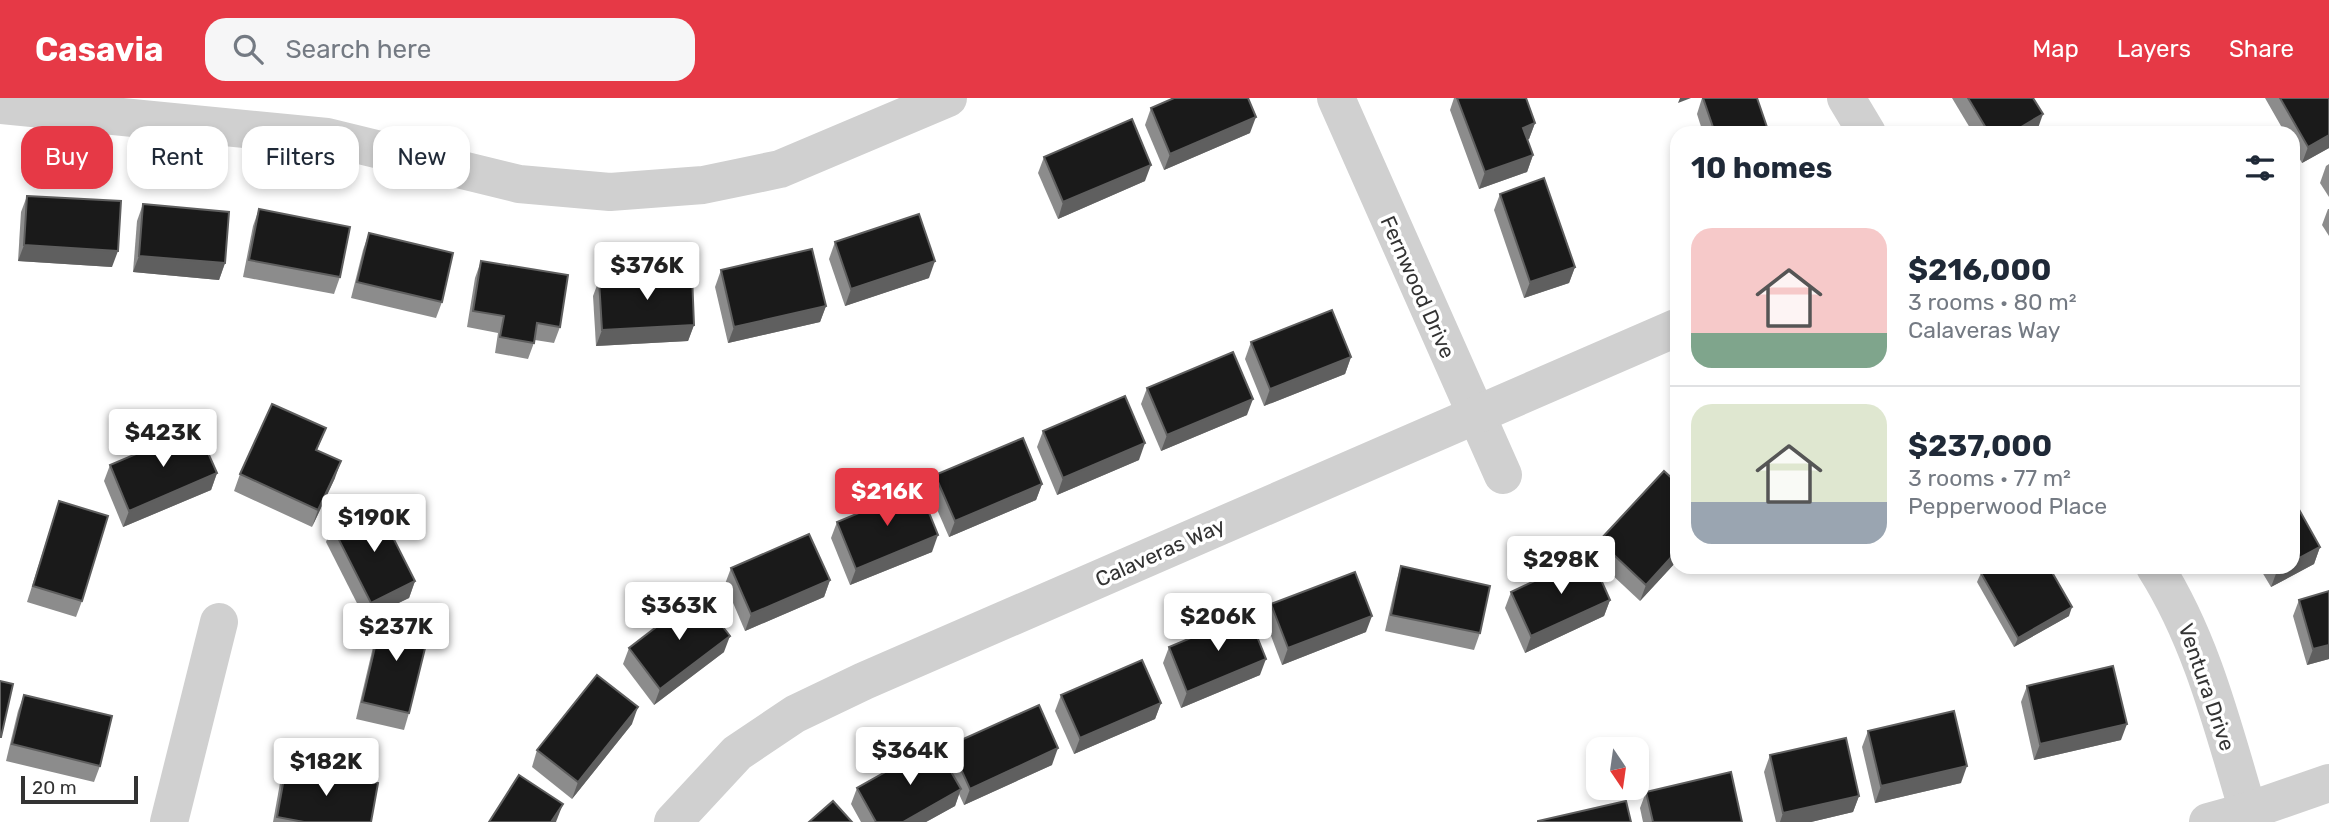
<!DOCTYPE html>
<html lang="en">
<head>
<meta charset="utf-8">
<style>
	:root { --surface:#fff; --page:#f6f6f7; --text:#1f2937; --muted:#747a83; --line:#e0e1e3; --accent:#e63946 }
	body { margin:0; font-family:Rubik,sans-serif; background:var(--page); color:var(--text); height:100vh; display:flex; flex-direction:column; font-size:26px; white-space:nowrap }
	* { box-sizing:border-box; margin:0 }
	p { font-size:23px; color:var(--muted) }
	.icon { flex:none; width:38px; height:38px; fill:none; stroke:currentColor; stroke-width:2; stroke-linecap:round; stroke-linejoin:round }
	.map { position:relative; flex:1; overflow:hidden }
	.details { position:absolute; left:1670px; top:28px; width:630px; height:448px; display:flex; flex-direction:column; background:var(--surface); border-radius:21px; box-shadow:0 4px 10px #0003 }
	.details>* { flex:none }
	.hud { position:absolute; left:21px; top:28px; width:665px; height:63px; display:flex; gap:14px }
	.needle { width:46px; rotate:167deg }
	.controls { position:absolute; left:1586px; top:639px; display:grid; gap:14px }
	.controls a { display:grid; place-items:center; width:63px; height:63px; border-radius:14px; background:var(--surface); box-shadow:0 4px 10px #0003; font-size:35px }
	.scale { position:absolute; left:21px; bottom:18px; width:117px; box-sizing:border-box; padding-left:7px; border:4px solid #333; border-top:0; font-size:19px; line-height:24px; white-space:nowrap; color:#333; -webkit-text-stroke:5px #fff; paint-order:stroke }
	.price { position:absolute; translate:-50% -60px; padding:0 16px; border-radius:7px; background:#fff; color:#222; font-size:23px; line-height:46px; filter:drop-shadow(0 2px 4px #0008) }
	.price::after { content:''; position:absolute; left:50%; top:42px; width:21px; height:16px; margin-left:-10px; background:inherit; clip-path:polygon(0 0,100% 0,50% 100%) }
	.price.selected { background:var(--accent); color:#fff }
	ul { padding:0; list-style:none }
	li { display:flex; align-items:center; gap:21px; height:175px; padding:0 21px }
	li+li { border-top:2px solid var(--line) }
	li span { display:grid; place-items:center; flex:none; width:196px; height:140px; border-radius:21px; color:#555 }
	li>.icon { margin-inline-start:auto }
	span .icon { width:84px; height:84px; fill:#fffc; stroke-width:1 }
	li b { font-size:30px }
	h2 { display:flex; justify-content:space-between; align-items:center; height:84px; padding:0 21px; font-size:30px }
	.pill { padding:0 24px; border-radius:21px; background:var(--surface); box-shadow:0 4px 10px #0003; font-size:24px; line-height:63px }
	.pill.selected { background:var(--accent); color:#fff }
	header { display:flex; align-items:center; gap:42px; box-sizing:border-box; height:98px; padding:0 35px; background:var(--accent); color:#fff }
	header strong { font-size:33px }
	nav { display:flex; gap:38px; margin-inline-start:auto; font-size:24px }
	.search { width:490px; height:63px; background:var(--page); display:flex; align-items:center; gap:18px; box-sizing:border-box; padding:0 24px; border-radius:21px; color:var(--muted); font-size:26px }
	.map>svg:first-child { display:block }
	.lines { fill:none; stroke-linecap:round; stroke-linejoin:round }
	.minor { stroke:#d0d0d0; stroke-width:38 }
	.tertiary { stroke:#d0d0d0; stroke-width:38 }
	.wall { fill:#8c8c8c }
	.shaded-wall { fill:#5f5f5f }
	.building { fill:#1a1a1a; stroke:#5f5f5f; stroke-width:2 }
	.labels { text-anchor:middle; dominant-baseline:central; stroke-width:7; stroke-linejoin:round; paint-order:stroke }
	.street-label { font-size:21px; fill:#333; stroke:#fff }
</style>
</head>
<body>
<header>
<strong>Casavia</strong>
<div class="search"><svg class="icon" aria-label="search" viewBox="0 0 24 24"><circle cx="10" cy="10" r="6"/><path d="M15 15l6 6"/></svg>Search here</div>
<nav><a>Map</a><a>Layers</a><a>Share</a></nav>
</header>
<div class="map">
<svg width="2329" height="724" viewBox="0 0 2329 724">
	<rect width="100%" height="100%" fill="#fff"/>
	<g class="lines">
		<g class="minor">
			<polyline points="1336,0 1503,377"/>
			<polyline points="1846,0 1867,35"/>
			<polyline points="0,7 327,39 519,86 610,94 703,87 780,71 948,0"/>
			<path d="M2155 469C2202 543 2223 630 2248 713"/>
			<polyline points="169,724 219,524"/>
			<polyline points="673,724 737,655 795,616 864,583 1676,230"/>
		</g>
		<polyline class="tertiary" points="2208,724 2248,713 2329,685"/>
	</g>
	<g class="wall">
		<polygon points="1454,0 1526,0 1535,25 1529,41 1527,42 1533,57 1527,74 1479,91 1450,12"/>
		<polygon points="1702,0 1769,35 1703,35 1697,16"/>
		<polygon points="1952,0 2033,0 2037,33 2033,35 1973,35"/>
		<polygon points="2265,0 2329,0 2329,50 2302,65 2292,48 2292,35 2285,35"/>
		<polygon points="1151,10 1250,35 1164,72 1145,27"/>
		<polygon points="1044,59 1145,83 1058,121 1038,75"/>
		<polygon points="2329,66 2329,99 2320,85 2326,68"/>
		<polygon points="1500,96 1575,169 1569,185 1524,200 1494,112"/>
		<polygon points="27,98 112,169 18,163 21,114"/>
		<polygon points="143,106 225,165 219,182 133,174 137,123"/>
		<polygon points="259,111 340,179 334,196 243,179 253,128"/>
		<polygon points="2328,111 2329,111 2329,138 2322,127"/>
		<polygon points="369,135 442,204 436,220 351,200 363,152"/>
		<polygon points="835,144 929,180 845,208 829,161"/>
		<polygon points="481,163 560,229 554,245 535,242 528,261 495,255 498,235 467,229 475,180"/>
		<polygon points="721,172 826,208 820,224 728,245 715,189"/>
		<polygon points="599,182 694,227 688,243 596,248 593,198"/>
		<polygon points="1251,244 1351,259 1345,276 1264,308 1245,261"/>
		<polygon points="1147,290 1247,317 1161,353 1141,306"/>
		<polygon points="326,330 317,352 335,380 312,429 234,393 240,376"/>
		<polygon points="1043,333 1139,362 1057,397 1037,349"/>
		<polygon points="110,367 217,375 211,392 123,429 104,383"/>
		<polygon points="935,377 1042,386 1036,402 949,439 929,393"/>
		<polygon points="59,403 82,503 76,519 27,504"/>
		<polygon points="837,424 932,454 850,487 831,440"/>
		<polygon points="332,428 415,483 409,500 365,521 326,444"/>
		<polygon points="1599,443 1676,464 1640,503 1593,459"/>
		<polygon points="2320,449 2314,466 2271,489 2259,469 2292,469"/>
		<polygon points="1401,468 1480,535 1474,552 1385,533 1396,485"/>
		<polygon points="731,470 830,482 824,499 745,533 725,486"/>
		<polygon points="1981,475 2069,518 2014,549 1977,484"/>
		<polygon points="2329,493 2329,561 2307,567 2293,518 2299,502"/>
		<polygon points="1511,494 1610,502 1604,518 1525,555 1505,510"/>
		<polygon points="1271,506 1366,534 1282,567 1265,522"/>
		<polygon points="383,515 409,615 404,632 356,621 377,532"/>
		<polygon points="1169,549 1260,577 1181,610 1163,565"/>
		<polygon points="629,550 724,554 654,607 623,566"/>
		<polygon points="2027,588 2121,642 2034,662 2021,604"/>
		<polygon points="24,597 100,668 94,684 6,663 18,613"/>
		<polygon points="1061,597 1161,605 1155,621 1074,656 1055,613"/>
		<polygon points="632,626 572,701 532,669 537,652"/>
		<polygon points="1868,633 1961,685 1875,705 1862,649"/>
		<polygon points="950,647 1052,667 964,707 959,696 955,708 926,724 861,724 851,706 857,690 945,662"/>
		<polygon points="1770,657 1859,698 1853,714 1811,724 1776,724 1764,674"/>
		<polygon points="286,669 371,724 273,724 280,685"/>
		<polygon points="1646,694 1742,724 1643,724 1640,710"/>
	</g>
	<g class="shaded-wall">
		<polygon points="1680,0 1691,0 1678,5"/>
		<polygon points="2043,16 2037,33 2033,35 2011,35"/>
		<polygon points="1256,19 1250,35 1164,72 1170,56"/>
		<polygon points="1535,25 1529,41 1517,46 1523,30"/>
		<polygon points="2329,37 2329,50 2302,65 2308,49"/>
		<polygon points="1533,57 1527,74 1479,91 1485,74"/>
		<polygon points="1151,67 1145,83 1058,121 1063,104"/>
		<polygon points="24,147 118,153 112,169 18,163"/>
		<polygon points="139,158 225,165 219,182 133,174"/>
		<polygon points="935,163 929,180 845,208 851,191"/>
		<polygon points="1575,169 1569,185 1524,200 1530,184"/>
		<polygon points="826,208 820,224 728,245 734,229"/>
		<polygon points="694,227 688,243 596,248 602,232"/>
		<polygon points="1351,259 1345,276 1264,308 1270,291"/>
		<polygon points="1253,301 1247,317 1161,353 1167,337"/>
		<polygon points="1145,345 1139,362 1057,397 1063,380"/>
		<polygon points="341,363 335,380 312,429 318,412"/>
		<polygon points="217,375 211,392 123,429 129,413"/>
		<polygon points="1042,386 1036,402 949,439 955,423"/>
		<polygon points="938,437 932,454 850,487 856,471"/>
		<polygon points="2320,449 2314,466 2271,489 2277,473 2284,469 2292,469 2292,464"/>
		<polygon points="1676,454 1676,464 1640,503 1646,487"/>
		<polygon points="830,482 824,499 745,533 751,516"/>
		<polygon points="415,483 409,500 365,521 371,505"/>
		<polygon points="1610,502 1604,518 1525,555 1531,538"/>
		<polygon points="2072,509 2069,518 2014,549 2018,540"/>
		<polygon points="1372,518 1366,534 1282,567 1288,550"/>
		<polygon points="730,538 724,554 654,607 660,591"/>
		<polygon points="2329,547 2329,561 2307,567 2313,551"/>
		<polygon points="1266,561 1260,577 1181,610 1187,594"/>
		<polygon points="1161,605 1155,621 1074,656 1080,640"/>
		<polygon points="638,609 632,626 572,701 578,684"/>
		<polygon points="2127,626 2121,642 2034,662 2040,646"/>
		<polygon points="1058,650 1052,667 964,707 970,691"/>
		<polygon points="1967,668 1961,685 1875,705 1881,688"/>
		<polygon points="961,691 955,708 926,724 903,724"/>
		<polygon points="1859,698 1853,714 1811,724 1780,724 1783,715"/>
		<polygon points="563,706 556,724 551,724"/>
	</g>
	<g class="building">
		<polygon points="1174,0 1248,0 1256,19 1170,56 1151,10"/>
		<polygon points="1457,0 1526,0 1535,25 1523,30 1533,57 1485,74"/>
		<polygon points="1703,0 1757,0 1769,35 1715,35"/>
		<polygon points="1968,0 2033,0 2043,16 2011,35 1989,35"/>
		<polygon points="2280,0 2329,0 2329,37 2308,49"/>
		<polygon points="1132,21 1151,67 1063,104 1044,59"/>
		<polygon points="1544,80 1575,169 1530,184 1500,96"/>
		<polygon points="27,98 121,103 118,153 24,147"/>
		<polygon points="143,106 229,114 225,165 139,158"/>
		<polygon points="259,111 350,129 340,179 249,162"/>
		<polygon points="919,116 935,163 851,191 835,144"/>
		<polygon points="369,135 453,155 442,204 357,184"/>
		<polygon points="812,151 826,208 734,229 721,172"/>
		<polygon points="481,163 568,177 560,229 537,225 534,245 500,239 504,218 473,213"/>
		<polygon points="692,177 694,227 602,232 599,182"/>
		<polygon points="1332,212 1351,259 1270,291 1251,244"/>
		<polygon points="1233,254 1253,301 1167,337 1147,290"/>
		<polygon points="1125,298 1145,345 1063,380 1043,333"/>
		<polygon points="272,306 326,330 316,352 341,363 318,412 240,376"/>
		<polygon points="197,330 217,375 129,413 110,367"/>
		<polygon points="1023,340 1042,386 955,423 935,377"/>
		<polygon points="1664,373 1676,384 1676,454 1646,487 1599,443"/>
		<polygon points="919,390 938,437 856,471 837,424"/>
		<polygon points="2292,399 2320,449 2292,464"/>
		<polygon points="59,403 108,418 82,503 33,488"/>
		<polygon points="376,406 415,483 371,505 332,428"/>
		<polygon points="809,436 830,482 751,516 731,470"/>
		<polygon points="1590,457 1610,502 1531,538 1511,494"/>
		<polygon points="1401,468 1490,488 1480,535 1391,517"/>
		<polygon points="1991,469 2049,469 2072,509 2018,540 1981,475"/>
		<polygon points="2275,469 2284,469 2277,473"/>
		<polygon points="1355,474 1372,518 1288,550 1271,506"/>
		<polygon points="2329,493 2329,547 2313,551 2299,502"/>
		<polygon points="698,497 730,538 660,591 629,550"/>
		<polygon points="383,515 431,526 409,615 362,604"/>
		<polygon points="1248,516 1266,561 1187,594 1169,549"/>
		<polygon points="1142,562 1161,605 1080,640 1061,597"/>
		<polygon points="2113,568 2127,626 2040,646 2027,588"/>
		<polygon points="597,577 638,609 578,684 537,652"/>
		<polygon points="0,583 13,586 1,639 0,639"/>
		<polygon points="24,597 112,618 100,668 12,646"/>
		<polygon points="1039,607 1058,650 970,691 950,647"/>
		<polygon points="1954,613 1967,668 1881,688 1868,633"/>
		<polygon points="1846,640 1859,698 1783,715 1770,657"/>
		<polygon points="935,646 961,691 903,724 876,724 857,690"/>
		<polygon points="286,669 378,685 371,724 304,724 277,719"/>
		<polygon points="1731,674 1742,724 1653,724 1646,694"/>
		<polygon points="519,677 563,706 551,724 489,724"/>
		<polygon points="833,703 852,724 809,724"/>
		<polygon points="1626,703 1631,724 1538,724 1538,723"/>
	</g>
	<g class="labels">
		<g class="street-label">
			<text transform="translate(1418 189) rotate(66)">Fernwood Drive</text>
			<text transform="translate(1160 454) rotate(-24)">Calaveras Way</text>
			<text transform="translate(2207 589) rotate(71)">Ventura Drive</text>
		</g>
	</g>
</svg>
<div class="controls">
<a><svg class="needle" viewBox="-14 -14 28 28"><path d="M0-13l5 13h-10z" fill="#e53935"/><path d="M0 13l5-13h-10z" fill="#747a83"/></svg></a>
</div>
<div class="scale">20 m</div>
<b class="price" style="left:647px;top:204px">$376K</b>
<b class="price" style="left:163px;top:371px">$423K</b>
<b class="price selected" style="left:887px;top:430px">$216K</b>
<b class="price" style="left:374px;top:456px">$190K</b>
<b class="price" style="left:1561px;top:498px">$298K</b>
<b class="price" style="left:679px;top:544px">$363K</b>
<b class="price" style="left:1218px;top:555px">$206K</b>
<b class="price" style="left:396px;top:565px">$237K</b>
<b class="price" style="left:910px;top:689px">$364K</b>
<b class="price" style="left:326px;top:700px">$182K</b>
<div class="hud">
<a class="pill selected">Buy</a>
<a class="pill">Rent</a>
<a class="pill">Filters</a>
<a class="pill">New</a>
</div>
<section class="details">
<h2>10 homes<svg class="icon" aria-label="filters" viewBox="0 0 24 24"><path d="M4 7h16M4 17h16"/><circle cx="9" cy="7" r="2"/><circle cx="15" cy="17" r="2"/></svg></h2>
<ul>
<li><span style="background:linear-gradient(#f6c9c9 75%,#7fa58c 0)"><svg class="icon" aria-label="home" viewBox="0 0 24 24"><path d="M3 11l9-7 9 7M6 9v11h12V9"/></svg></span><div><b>$216,000</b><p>3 rooms · 80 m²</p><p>Calaveras Way</p></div></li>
<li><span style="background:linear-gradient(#dfe7d0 70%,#9aa5b1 0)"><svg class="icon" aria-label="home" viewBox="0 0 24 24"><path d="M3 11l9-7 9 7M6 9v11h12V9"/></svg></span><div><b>$237,000</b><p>3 rooms · 77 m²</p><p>Pepperwood Place</p></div></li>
</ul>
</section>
</div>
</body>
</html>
